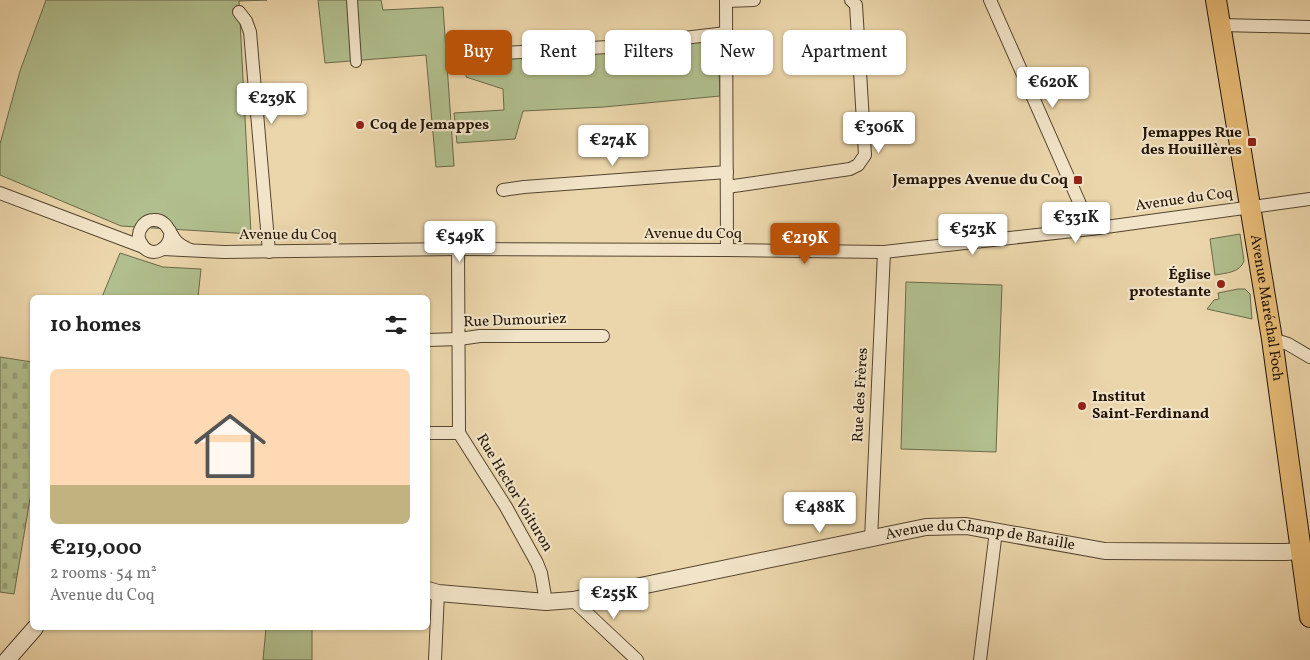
<!DOCTYPE html>
<html lang="en">
<head>
<meta charset="utf-8">
<style>
	:root { --surface:#fff; --page:#f2f2f2; --text:#222; --muted:#767676; --accent:#b45309 }
	body { margin:0; font-family:Vollkorn,serif; background:var(--page); color:var(--text); height:100vh; display:flex; flex-direction:column; font-size:19px; white-space:nowrap }
	* { box-sizing:border-box; margin:0 }
	p { font-size:16px; color:var(--muted) }
	.icon { flex:none; width:28px; height:28px; fill:none; stroke:currentColor; stroke-width:2; stroke-linecap:round; stroke-linejoin:round }
	.map { position:relative; flex:1; overflow:hidden }
	.panel { position:absolute; left:30px; top:295px; width:400px; height:335px; display:flex; flex-direction:column; background:var(--surface); border-radius:8px; box-shadow:0 1px 4px #0004 }
	.panel>* { flex:none }
	.banner { position:absolute; left:445px; top:30px; width:475px; height:45px; display:flex; gap:10px }
	.price { position:absolute; translate:-50% -42px; padding:0 11px; border-radius:5px; background:#fff; color:#222; font-size:16px; line-height:32px; filter:drop-shadow(0 1px 2px #0008) }
	.price::after { content:''; position:absolute; left:50%; top:30px; width:15px; height:11px; margin-left:-8px; background:inherit; clip-path:polygon(0 0,100% 0,50% 100%) }
	.price.current { background:var(--accent); color:#fff }
	ul { padding:0; list-style:none }
	li { display:grid; align-content:center; gap:10px; height:265px; padding:0 20px }
	li span { display:grid; place-items:center; height:155px; border-radius:8px; color:#555 }
	li>.icon { margin-inline-start:auto }
	span .icon { width:90px; height:90px; fill:#fffc; stroke-width:1 }
	li b { font-size:21px }
	h2 { display:flex; justify-content:space-between; align-items:center; height:60px; padding:0 20px; font-size:21px }
	.pill { padding:0 18px; border-radius:8px; background:var(--surface); box-shadow:0 1px 4px #0004; font-size:18px; line-height:45px }
	.pill.current { background:var(--accent); color:#fff }
	.map>svg:first-child { display:block }
	.green { fill:#b1be8d; stroke:#69694a }
	.cemetery { fill:url(#cemetery-stones); stroke:#69694a }
	.lines { fill:none; stroke-linecap:round; stroke-linejoin:round }
	.pedestrian-casing { stroke:#54442f; stroke-width:12 }
	.minor-casing { stroke:#54442f; stroke-width:14 }
	.tertiary-casing { stroke:#54442f; stroke-width:18 }
	.primary-casing { stroke:#211406; stroke-width:22 }
	.pedestrian { stroke:#f2e4c8; stroke-width:10 }
	.minor { stroke:#f2e4c8; stroke-width:12 }
	.tertiary { stroke:#f2e4c8; stroke-width:16 }
	.primary { stroke:#e6ba75; stroke-width:20 }
	.poi-dot { fill:#8f2418; stroke:#f2e4c8; stroke-width:2 }
	.labels { text-anchor:middle; dominant-baseline:central; stroke-width:4.5; stroke-linejoin:round; paint-order:stroke }
	.poi-label { font-size:15px; font-weight:bold; fill:#211406; stroke:#f2e4c8; text-anchor:end }
	.street-label { font-size:15px; fill:#211406; stroke:#f2e4c8 }
</style>
</head>
<body>
<div class="map">
<svg width="1310" height="660" viewBox="0 0 1310 660">
	<defs>
		<pattern id="cemetery-stones" width="16" height="16" patternUnits="userSpaceOnUse" patternTransform="scale(1.25)"><rect width="16" height="16" fill="#b1be8d"/><path d="M2 7V4a2 2 0 0 1 4 0v3zM10 15v-3a2 2 0 0 1 4 0v3z" fill="#98a278"/></pattern>
	</defs>
	<rect width="100%" height="100%" fill="#ebd5aa"/>
	<filter id="stains"><feTurbulence type="fractalNoise" baseFrequency=".004" numOctaves="4"/><feColorMatrix values="0 0 0 0 .2 0 0 0 0 .09 0 0 0 0 .02 0 0 0 .5 -.17"/></filter>
	<radialGradient id="worn" r=".72"><stop offset=".6" stop-color="#630" stop-opacity="0"/><stop offset="1" stop-color="#630" stop-opacity=".3"/></radialGradient>
	<g class="green">
		<polygon points="46,0 267,0 239,1 251,234 121,226 0,175 0,144 20,71"/>
		<polygon points="318,0 381,0 383,10 443,7 454,166 436,167 426,55 325,63"/>
		<polygon points="710,39 718,44 720,96 604,107 523,111 515,139 457,143 454,113 504,110 503,89 466,77 466,63 500,59"/>
		<path d="M1240 234 1244 261C1240 273 1225 273 1215 275L1210 239Z"/>
		<polygon points="120,253 163,267 201,269 198,297 102,297"/>
		<polygon points="906,282 1002,285 996,452 901,449"/>
		<polygon points="1238,289 1245,289 1250,294 1252,319 1207,309 1214,300 1219,299 1218,293"/>
		<polygon points="266,628 312,628 312,660 263,660"/>
	</g>
	<polygon class="cemetery" points="0,357 32,362 32,487 14,594 0,592"/>
	<g class="lines">
		<defs>
			<polyline id="pedestrian" points="352,0 356,62"/>
			<g id="minor">
				<polyline points="726,0 727,250"/>
				<polyline points="990,0 1091,229"/>
				<polyline points="726,1 754,0"/>
				<polyline points="239,12 246,21 250,32 269,252"/>
				<polyline points="1221,25 1310,27"/>
				<polyline points="487,49 503,53 608,47 726,33"/>
				<polyline points="727,187 850,169 858,165 865,155 856,5 851,0"/>
				<polyline points="503,190 524,187 727,172"/>
				<polyline points="0,193 143,247"/>
				<path d="M170 231C173 249 150 261 141 243 138 239 138 233 141 228 143 224 148 220 153 220 168 219 169 234 177 242 181 246 186 248 190 250"/>
				<polyline points="163,249 224,252 458,249 727,250 884,252 1091,229 1310,199"/>
				<polyline points="458,249 459,433 506,507 537,563 541,573 546,602"/>
				<polyline points="1272,339 1288,344 1310,357"/>
				<polyline points="428,340 459,339 480,336 603,336"/>
				<polyline points="428,433 459,433"/>
				<polyline points="871,539 884,252"/>
				<polyline points="573,600 637,660"/>
				<polyline points="435,660 438,593"/>
				<polyline points="980,660 996,531"/>
			</g>
			<g id="tertiary">
				<path id="s1" d="M428 590 438 593 546 602 573 600 926 527 966 526 1105 551 1286 552 1301 551"/>
				<polyline points="7,660 35,628"/>
			</g>
			<g id="primary">
				<path id="s2" d="M1216 0 1272 339 1310 617"/>
			</g>
		</defs>
		<use href="#pedestrian" class="pedestrian-casing"/>
		<use href="#minor" class="minor-casing"/>
		<use href="#tertiary" class="tertiary-casing"/>
		<use href="#primary" class="primary-casing"/>
		<use href="#pedestrian" class="pedestrian"/>
		<use href="#minor" class="minor"/>
		<use href="#tertiary" class="tertiary"/>
		<use href="#primary" class="primary"/>
	</g>
	<g class="poi-dot">
		<circle cx="360" cy="125" r="5"/>
		<rect x="1247" y="137" width="10" height="10" rx="2.5"/>
		<rect x="1073" y="175" width="10" height="10" rx="2.5"/>
		<circle cx="1221" cy="284" r="5"/>
		<circle cx="1082" cy="406" r="5"/>
	</g>
	<g class="labels">
		<g class="poi-label">
			<text x="370" y="125" text-anchor="start">Coq de Jemappes</text>
			<text x="1242" y="133">Jemappes Rue<tspan x="1242" dy="17">des Houillères</tspan></text>
			<text x="1068" y="180">Jemappes Avenue du Coq</text>
			<text x="1211" y="275">Église<tspan x="1211" dy="17">protestante</tspan></text>
			<text x="1092" y="397" text-anchor="start">Institut<tspan x="1092" dy="17">Saint-Ferdinand</tspan></text>
		</g>
		<g class="street-label">
			<text transform="translate(1184 200) rotate(-8)">Avenue du Coq</text>
			<text x="693" y="234">Avenue du Coq</text>
			<text x="288" y="235">Avenue du Coq</text>
			<text stroke="none"><textPath href="#s2" startOffset="312">Avenue Maréchal Foch</textPath></text>
			<text transform="translate(515 321) rotate(-2)">Rue Dumouriez</text>
			<text transform="translate(861 395) rotate(-87)">Rue des Frères</text>
			<text transform="translate(514 493) rotate(59)">Rue Hector Voituron</text>
			<text stroke="none"><textPath href="#s1" startOffset="561">Avenue du Champ de Bataille</textPath></text>
		</g>
	</g>
	<rect width="100%" height="100%" filter="url(#stains)"/>
	<rect width="100%" height="100%" fill="url(#worn)"/>
</svg>
<b class="price" style="left:1053px;top:109px">€620K</b>
<b class="price" style="left:272px;top:125px">€239K</b>
<b class="price" style="left:879px;top:154px">€306K</b>
<b class="price" style="left:613px;top:167px">€274K</b>
<b class="price" style="left:1076px;top:244px">€331K</b>
<b class="price" style="left:973px;top:256px">€523K</b>
<b class="price" style="left:460px;top:263px">€549K</b>
<b class="price current" style="left:805px;top:265px">€219K</b>
<b class="price" style="left:820px;top:534px">€488K</b>
<b class="price" style="left:614px;top:620px">€255K</b>
<div class="banner">
<a class="pill current">Buy</a>
<a class="pill">Rent</a>
<a class="pill">Filters</a>
<a class="pill">New</a>
<a class="pill">Apartment</a>
</div>
<section class="panel">
<h2>10 homes<svg class="icon" aria-label="filters" viewBox="0 0 24 24"><path d="M4 7h16M4 17h16"/><circle cx="9" cy="7" r="2"/><circle cx="15" cy="17" r="2"/></svg></h2>
<ul>
<li><span style="background:linear-gradient(#ffd9b3 75%,#c2b280 0)"><svg class="icon" aria-label="home" viewBox="0 0 24 24"><path d="M3 11l9-7 9 7M6 9v11h12V9"/></svg></span><div><b>€219,000</b><p>2 rooms · 54 m²</p><p>Avenue du Coq</p></div></li>
</ul>
</section>
</div>
</body>
</html>
